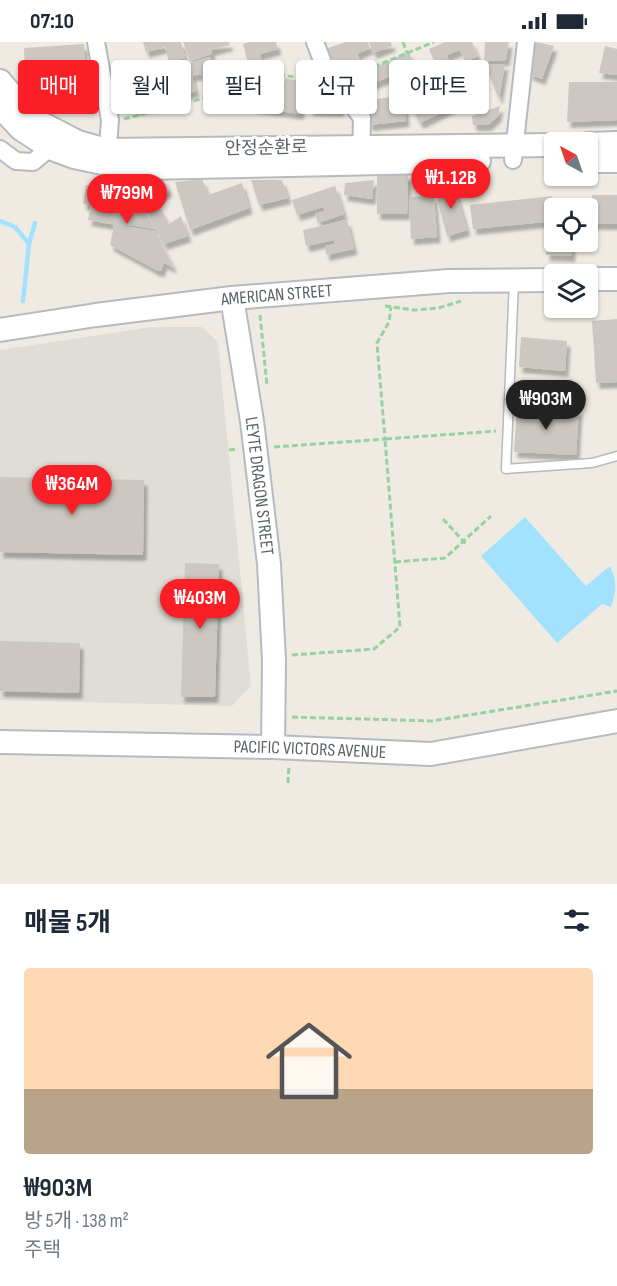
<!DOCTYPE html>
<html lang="ko">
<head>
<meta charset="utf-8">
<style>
	:root { --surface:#fff; --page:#f2f2f3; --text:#1f2937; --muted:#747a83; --accent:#fa1e27 }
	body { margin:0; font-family:"Sofia Sans Condensed","Noto Sans KR",sans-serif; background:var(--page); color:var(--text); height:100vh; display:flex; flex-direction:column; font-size:22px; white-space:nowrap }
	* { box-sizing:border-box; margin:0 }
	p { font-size:20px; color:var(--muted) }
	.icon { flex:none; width:33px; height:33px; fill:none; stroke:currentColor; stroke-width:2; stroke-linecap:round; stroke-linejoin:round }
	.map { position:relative; height:842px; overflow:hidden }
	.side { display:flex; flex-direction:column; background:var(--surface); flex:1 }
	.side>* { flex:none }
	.top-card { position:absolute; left:18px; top:18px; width:582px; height:54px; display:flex; gap:12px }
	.needle { width:39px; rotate:320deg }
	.fabs { position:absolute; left:544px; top:90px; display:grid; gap:12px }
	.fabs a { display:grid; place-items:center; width:54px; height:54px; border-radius:6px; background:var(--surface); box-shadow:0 2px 4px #0004; font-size:30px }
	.price { position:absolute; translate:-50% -51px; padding:0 14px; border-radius:21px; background:var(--accent); color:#fff; font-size:20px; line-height:39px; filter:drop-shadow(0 2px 3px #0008) }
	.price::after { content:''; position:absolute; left:50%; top:36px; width:18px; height:14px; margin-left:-9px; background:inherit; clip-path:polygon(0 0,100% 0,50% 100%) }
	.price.on { background:#222; color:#fff }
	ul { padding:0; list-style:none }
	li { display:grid; align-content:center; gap:12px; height:318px; padding:0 24px }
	li span { display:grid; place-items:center; height:186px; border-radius:6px; color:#555 }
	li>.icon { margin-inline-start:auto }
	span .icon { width:108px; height:108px; fill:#fffc; stroke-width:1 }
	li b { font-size:26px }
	h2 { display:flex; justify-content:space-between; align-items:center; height:72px; padding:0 24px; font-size:26px }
	.pill { padding:0 21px; border-radius:6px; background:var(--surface); box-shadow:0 2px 4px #0004; font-size:21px; line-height:54px }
	.pill.on { background:var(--accent); color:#fff }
	.status { display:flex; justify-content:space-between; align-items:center; height:42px; padding:0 30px; background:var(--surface); direction:ltr }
	.status svg { height:16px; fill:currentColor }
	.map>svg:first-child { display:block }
	.industrial { fill:#e0ddd7 }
	.water { fill:#a3e2ff }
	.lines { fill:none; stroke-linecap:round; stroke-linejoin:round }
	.stream { stroke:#a3e2ff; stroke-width:4.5 }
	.building { fill:#ccc8c1; filter:url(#shadow) }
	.lane-casing { stroke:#b5babe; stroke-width:11 }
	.street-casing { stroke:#b5babe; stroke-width:20 }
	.secondary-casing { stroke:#b6bbc1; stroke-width:26 }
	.path { stroke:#97d1a0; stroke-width:3; stroke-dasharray:6 3; stroke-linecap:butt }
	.lane { stroke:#fff; stroke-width:8 }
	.street { stroke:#fff; stroke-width:16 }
	.secondary { stroke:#fff; stroke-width:22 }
	.labels { text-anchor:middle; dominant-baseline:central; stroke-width:6; stroke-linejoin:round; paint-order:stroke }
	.street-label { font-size:18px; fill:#5b6165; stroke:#fff }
</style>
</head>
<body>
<div class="status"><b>07:10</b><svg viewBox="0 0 49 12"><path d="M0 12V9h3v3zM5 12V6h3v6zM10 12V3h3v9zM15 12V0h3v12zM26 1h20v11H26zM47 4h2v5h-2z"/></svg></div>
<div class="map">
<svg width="617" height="842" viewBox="0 0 617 842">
	<defs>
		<filter id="shadow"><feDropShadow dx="3.5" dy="6" stdDeviation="1.5" flood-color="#0004"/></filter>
	</defs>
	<rect width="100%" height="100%" fill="#efebe3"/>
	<polygon class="industrial" points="152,285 202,285 218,300 251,644 232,664 0,658 0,308"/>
	<path class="water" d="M525 475 586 544 610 524C617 539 617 548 611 565L602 562 557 601 481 514Z"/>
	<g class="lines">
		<g class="stream">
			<polyline points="0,179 15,185 29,202"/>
			<polyline points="23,259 29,202 35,181"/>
		</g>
	</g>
	<g class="building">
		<polygon points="143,0 181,0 185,16 169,20 165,5 146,10"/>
		<polygon points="183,0 229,0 230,3 211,8 212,12 190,19"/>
		<polygon points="250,0 276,0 278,7 260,12 262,20 249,24 243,2"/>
		<polygon points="346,0 368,0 370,6 357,12 364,26 351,32 342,12 347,28 335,32 325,7"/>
		<polygon points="369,0 391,0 392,4 373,11"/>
		<polygon points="445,0 472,0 478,14 465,20 460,8 447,13 452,27 448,29 455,43 446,47 455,64 420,81 407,57 428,46 439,67 426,39 440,32 429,7"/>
		<polygon points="485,0 509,0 506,18 484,19"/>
		<polygon points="536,0 554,4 542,37 529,32"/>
		<polygon points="84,2 86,30 25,34 24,6"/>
		<polygon points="605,4 617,7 617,33 599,31"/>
		<polygon points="409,10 415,25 432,18 438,33 408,45 401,29 364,46 362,40 356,44 357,48 347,51 341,41"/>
		<polygon points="210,15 218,45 206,48 201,32 192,34 196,49 180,54 172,26"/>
		<polygon points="167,21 171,36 157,40 158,43 171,39 177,58 152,66 141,29"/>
		<polygon points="485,22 505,22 499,57"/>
		<polygon points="138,27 149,64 135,68 134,63 124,66 114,34"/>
		<polygon points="256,36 268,38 266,51 282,53 285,36 306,40 300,72 252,65"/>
		<polygon points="331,39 340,53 341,69 310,68 313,40"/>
		<polygon points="569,40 617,40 617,78 567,80"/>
		<polygon points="404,54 406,79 369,83 367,64 376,63 375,57"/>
		<polygon points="500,64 498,74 488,83 473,83 472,74"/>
		<polygon points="377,132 408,132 407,172 377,172"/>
		<polygon points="162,136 169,148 155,158 169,182 181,174 188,194 164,202 137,152"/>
		<polygon points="202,137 208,153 242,141 249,166 190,188 175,140"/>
		<polygon points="134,138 139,139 137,155 139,156 139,160 135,159 134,169 146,171 155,187 130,183 130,185 155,189 174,226 164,221 161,229 158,229 110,203 114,183 122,184 88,178 91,163 83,162 86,143 131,151"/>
		<polygon points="251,138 282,138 288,156 259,163"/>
		<polygon points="374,138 372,157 344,153 345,141"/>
		<polygon points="453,141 467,188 447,194 438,161 440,145"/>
		<polygon points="335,144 344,172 318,181 315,172 325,169 323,165 297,173 292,158"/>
		<polygon points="592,153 617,153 617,182 591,182"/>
		<polygon points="434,154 437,195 411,197 409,155"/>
		<polygon points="552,154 544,180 473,187 470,163"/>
		<polygon points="347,178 354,207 326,213 325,204 335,202 334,198 306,204 303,188"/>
		<polygon points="547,203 572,203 572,214 546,213"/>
		<polygon points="617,277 617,340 596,341 592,279"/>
		<polygon points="521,295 567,299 565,329 519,325"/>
		<polygon points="517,365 579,368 576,413 514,410"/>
		<polygon points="0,435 144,438 143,513 0,510"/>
		<polygon points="185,521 219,522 215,655 181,655"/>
		<polygon points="0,599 80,601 79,651 0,649"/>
	</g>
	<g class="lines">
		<defs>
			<polyline id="lane" points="514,239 506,427 592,421 617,414"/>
			<g id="street">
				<polyline points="96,0 110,78 107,118"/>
				<polyline points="315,0 326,29 362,76 361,115"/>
				<polyline points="0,107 16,119 33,120 50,106"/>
				<polyline points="513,118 526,0"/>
			</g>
			<g id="secondary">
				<polyline points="0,39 23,66 43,82 78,100 107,108 555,103"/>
				<polyline points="0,65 21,87 50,106 74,115 107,122 143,126 479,119"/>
				<polyline points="588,102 617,101"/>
				<polyline points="588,119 617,119"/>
				<polyline points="588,237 617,237"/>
				<path id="s1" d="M232 256 252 379 269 522 274 618 273 705"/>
				<path id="s2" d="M0 288 96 273 232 256 449 239 555 238"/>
				<path id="s3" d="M0 700 273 705 431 712 617 679"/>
			</g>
		</defs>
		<use href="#lane" class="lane-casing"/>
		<use href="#street" class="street-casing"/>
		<use href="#secondary" class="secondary-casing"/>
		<g class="path">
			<polyline points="403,0 407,11"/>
			<polyline points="349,35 434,0"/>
			<polyline points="124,77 204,56 234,46 261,33 282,33 313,38"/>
			<polyline points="385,264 414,268 438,266 461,259"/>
			<polyline points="260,273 267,344"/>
			<polyline points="274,405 385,397 377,301 389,280 391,265"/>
			<polyline points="229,408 238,407"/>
			<polyline points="443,477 467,503"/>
			<polyline points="395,520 445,516 491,474"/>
			<polyline points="292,613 374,607 400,585 385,397 496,389"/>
			<polyline points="292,675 432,679 617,649"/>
			<polyline points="288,741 289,723"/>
		</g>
		<use href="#lane" class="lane"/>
		<use href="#street" class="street"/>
		<use href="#secondary" class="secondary"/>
	</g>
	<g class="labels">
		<g class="street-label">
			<text transform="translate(266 106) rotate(-1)">안정순환로</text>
			<text stroke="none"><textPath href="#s2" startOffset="279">AMERICAN STREET</textPath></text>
			<text stroke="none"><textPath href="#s1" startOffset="190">LEYTE DRAGON STREET</textPath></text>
			<text stroke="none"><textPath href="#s3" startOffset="310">PACIFIC VICTORS AVENUE</textPath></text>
		</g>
	</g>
</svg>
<div class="fabs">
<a><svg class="needle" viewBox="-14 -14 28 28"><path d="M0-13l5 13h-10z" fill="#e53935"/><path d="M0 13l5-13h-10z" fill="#747a83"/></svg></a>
<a><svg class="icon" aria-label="locate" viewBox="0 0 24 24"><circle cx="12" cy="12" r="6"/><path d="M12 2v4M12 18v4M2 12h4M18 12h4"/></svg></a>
<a><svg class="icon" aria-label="layers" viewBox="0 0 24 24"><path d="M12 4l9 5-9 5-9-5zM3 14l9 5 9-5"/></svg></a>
</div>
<b class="price" style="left:451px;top:168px">₩1.12B</b>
<b class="price" style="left:127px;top:183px">₩799M</b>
<b class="price on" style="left:546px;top:389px">₩903M</b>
<b class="price" style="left:72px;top:474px">₩364M</b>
<b class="price" style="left:200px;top:588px">₩403M</b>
<div class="top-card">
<a class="pill on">매매</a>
<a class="pill">월세</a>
<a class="pill">필터</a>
<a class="pill">신규</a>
<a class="pill">아파트</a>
</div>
</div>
<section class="side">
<h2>매물 5개<svg class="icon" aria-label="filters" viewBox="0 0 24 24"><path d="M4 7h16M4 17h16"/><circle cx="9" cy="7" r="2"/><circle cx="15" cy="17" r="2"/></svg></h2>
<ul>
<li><span style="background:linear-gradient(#ffd9b3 65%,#b9a48a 0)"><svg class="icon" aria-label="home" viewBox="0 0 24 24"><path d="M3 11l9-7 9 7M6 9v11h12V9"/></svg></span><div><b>₩903M</b><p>방 5개 · 138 m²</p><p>주택</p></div></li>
</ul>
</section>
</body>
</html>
